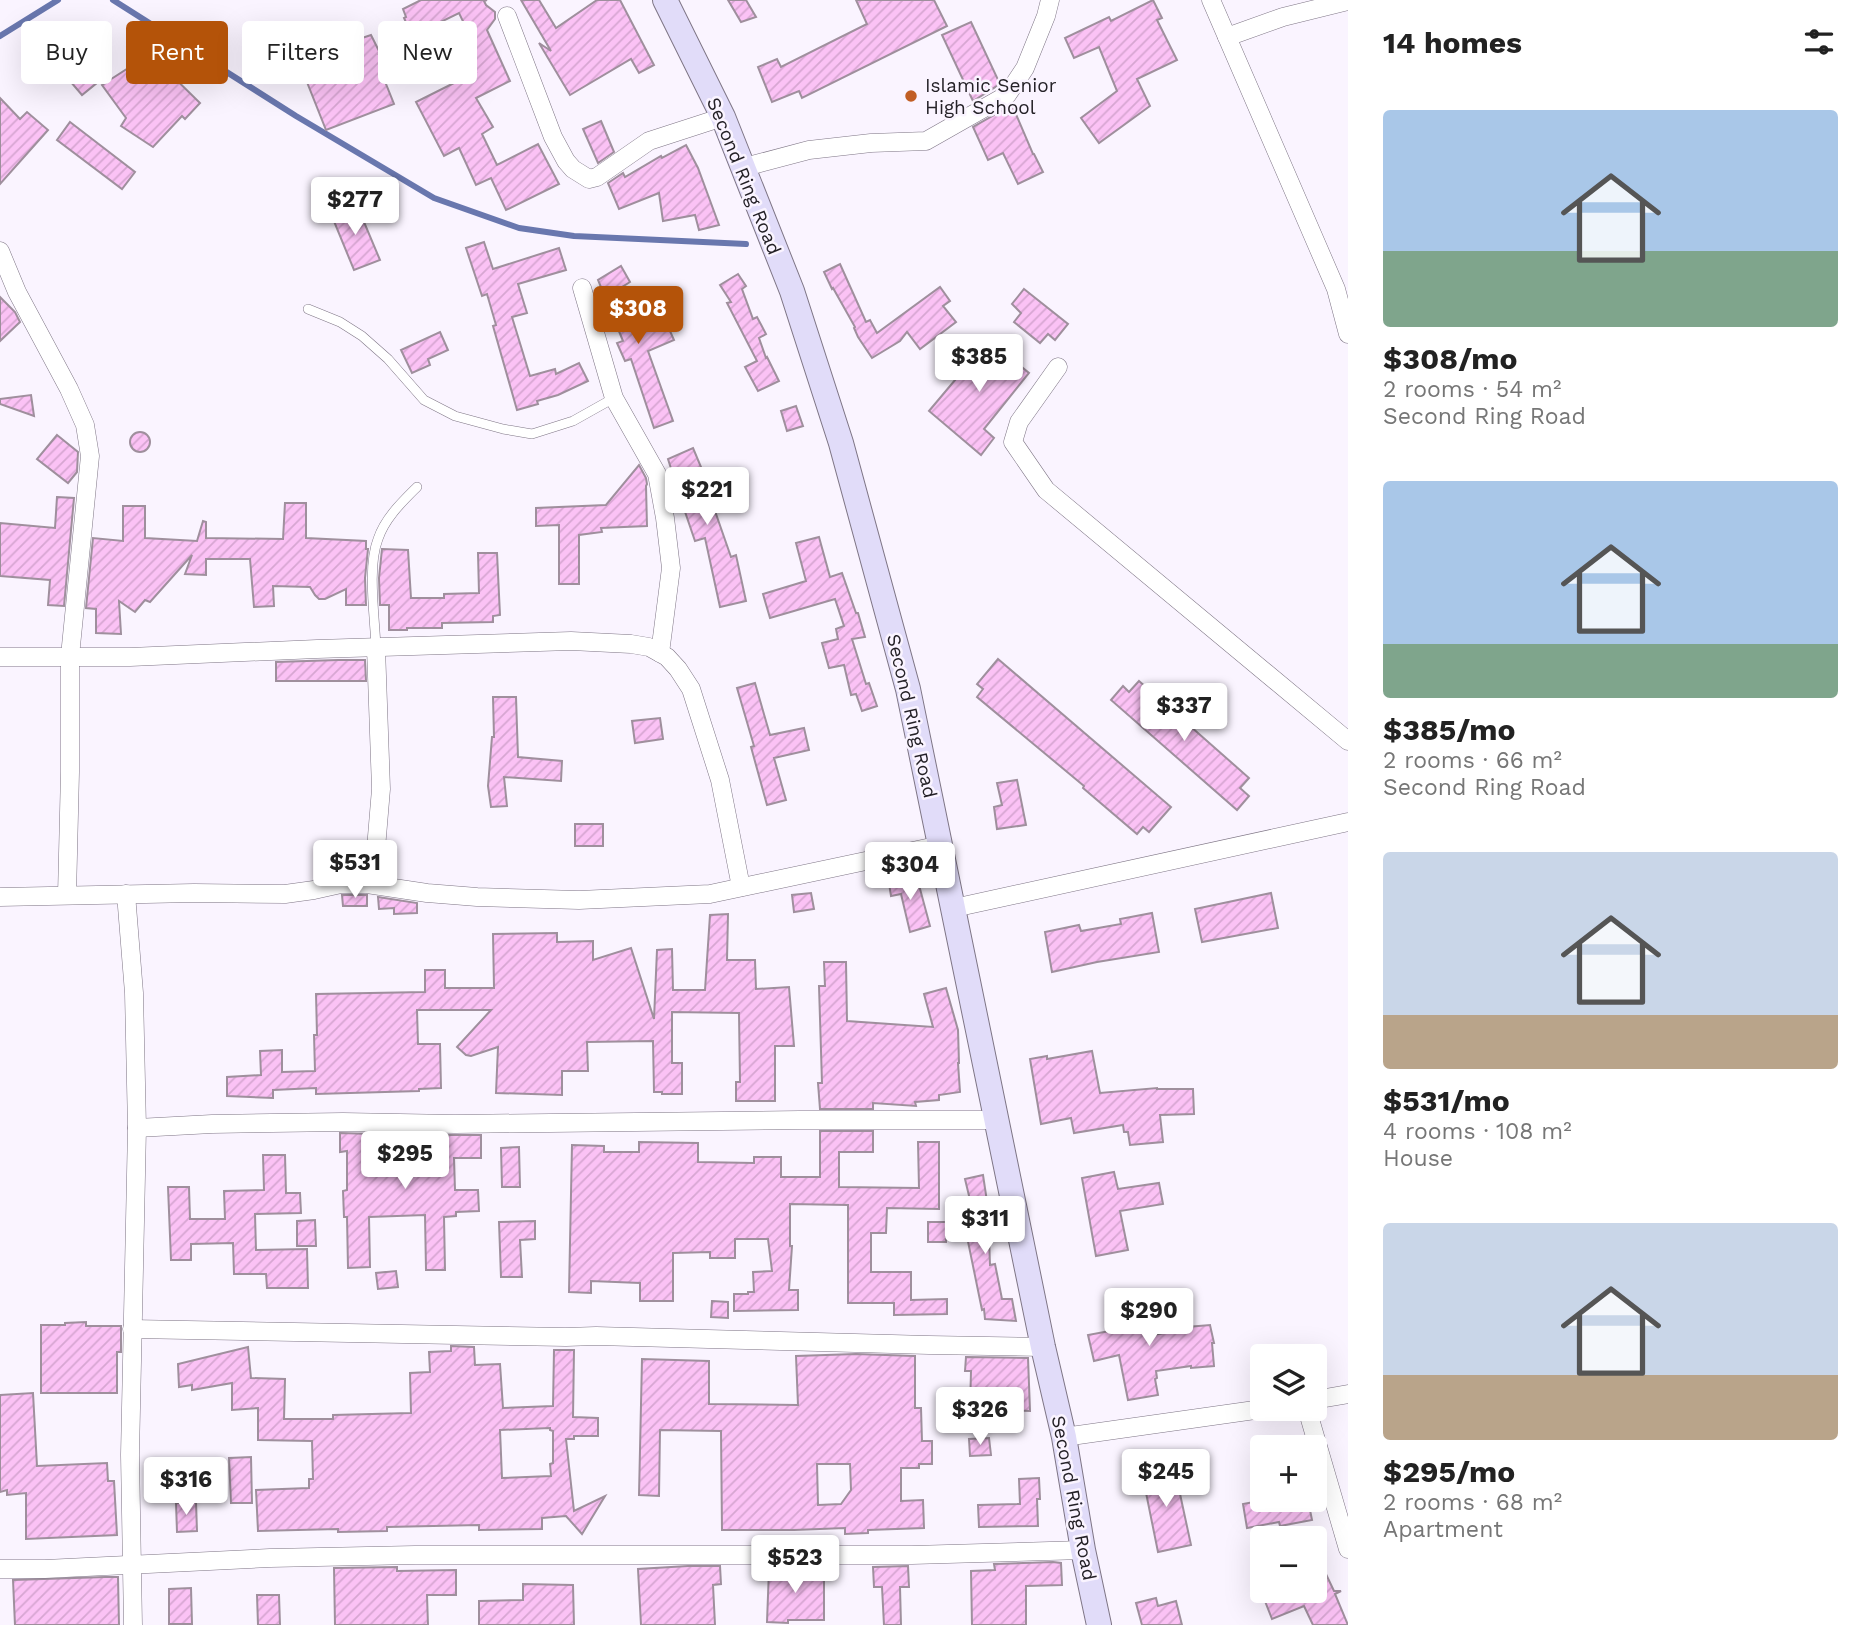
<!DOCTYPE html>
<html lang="en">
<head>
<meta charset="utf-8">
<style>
	:root { --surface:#fff; --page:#f2f2f2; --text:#222; --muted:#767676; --accent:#b45309 }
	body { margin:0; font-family:"Work Sans",sans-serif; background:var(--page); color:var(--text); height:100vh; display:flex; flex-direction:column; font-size:26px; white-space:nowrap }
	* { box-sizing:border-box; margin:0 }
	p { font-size:23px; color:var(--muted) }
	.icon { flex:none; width:38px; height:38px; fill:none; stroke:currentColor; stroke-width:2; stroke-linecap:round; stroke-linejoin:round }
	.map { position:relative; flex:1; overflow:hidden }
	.sheet { display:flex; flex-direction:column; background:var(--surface); width:525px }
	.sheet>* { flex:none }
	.guide { position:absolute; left:21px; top:21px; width:665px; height:63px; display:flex; gap:14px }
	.controls { position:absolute; left:1250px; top:1344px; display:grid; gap:14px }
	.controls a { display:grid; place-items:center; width:77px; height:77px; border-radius:7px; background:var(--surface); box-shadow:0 7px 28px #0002; font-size:35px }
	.price { position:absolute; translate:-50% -60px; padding:0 16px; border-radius:7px; background:#fff; color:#222; font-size:23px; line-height:46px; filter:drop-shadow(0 2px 4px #0008) }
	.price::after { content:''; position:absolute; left:50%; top:42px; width:21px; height:16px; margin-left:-10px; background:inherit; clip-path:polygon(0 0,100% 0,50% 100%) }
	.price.active { background:var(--accent); color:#fff }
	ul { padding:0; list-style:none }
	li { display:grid; align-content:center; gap:14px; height:371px; padding:0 35px }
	li span { display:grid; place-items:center; height:217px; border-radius:7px; color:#555 }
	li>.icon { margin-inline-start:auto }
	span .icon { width:126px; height:126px; fill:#fffc; stroke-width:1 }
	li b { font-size:30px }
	h2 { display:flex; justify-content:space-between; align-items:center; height:84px; padding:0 35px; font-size:30px }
	.pill { padding:0 24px; border-radius:7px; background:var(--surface); box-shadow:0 7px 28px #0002; font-size:24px; line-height:63px }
	.pill.active { background:var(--accent); color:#fff }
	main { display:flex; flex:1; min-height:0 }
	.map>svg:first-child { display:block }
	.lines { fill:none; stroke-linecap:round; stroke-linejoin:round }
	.stream { stroke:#6977ae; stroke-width:6 }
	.building { fill:url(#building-hatch); stroke:#9f8f9d; stroke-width:2; fill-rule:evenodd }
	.service-casing { stroke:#7e7585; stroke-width:10 }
	.minor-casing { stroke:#7e7585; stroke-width:19 }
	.secondary-casing { stroke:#7e7585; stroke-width:26 }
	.service { stroke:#fff; stroke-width:9 }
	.minor { stroke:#fff; stroke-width:18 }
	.secondary { stroke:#e1dcf9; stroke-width:24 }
	.poi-dot { fill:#c15e24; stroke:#faf4ff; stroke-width:2.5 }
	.labels { text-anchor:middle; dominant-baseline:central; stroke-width:5; stroke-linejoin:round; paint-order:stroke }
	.poi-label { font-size:19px; fill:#242127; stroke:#faf4ff; text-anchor:start }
	.street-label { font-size:19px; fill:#242127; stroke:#faf4ff }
</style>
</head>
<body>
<main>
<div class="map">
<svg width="1348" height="1625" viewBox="0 0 1348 1625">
	<defs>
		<pattern id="building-hatch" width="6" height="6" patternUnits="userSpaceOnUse" patternTransform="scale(1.75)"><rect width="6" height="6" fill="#fbc2f5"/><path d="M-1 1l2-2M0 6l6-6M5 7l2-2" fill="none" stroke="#d7a6d2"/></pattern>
	</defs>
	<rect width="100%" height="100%" fill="#faf4ff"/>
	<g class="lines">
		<g class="stream">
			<polyline points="113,0 296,116 434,198 519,228 574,236 746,244"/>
			<polyline points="0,36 58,0"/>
		</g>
	</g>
	<g class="building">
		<polygon points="421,0 487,0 484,1 486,5 495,12 495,19 487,30 510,81 476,98 493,127 482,134 497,165 538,144 559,184 506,210 491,178 476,185 459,148 444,156 416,102 476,72 464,48 474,44 459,13 412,36 404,18 406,17 403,9"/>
		<polygon points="521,0 539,0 556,28 597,0 620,0 654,65 639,73 631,59 570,95 539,43 551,51"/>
		<polygon points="728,0 746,0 756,17 741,22"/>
		<polygon points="856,0 934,0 947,26 802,98 799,91 772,102 758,67 777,59 781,67 867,24"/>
		<polygon points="1153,0 1162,18 1157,20 1177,60 1137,79 1150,106 1099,143 1081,118 1117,91 1099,47 1074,58 1065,38 1109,17 1111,21"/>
		<polygon points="971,22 1000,84 973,101 942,35"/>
		<polygon points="87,31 101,48 87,58 103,78 82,95 65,75 61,78 48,62"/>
		<polygon points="371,35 381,55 379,55 384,67 380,69 394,104 326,130 301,67 356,42 356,40"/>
		<polygon points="150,54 200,103 185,119 182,116 153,147 121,126 126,118 102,85"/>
		<polygon points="0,98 20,119 27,112 48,130 0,184"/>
		<polygon points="1012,105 1033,154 1034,154 1043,172 1018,184 1003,153 988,160 973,127"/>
		<polygon points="601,121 614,152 598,163 583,129"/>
		<polygon points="70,122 135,172 122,189 57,140"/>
		<polygon points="686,145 698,168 719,225 699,230 695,215 663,221 659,193 619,209 608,183 623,173 625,177 661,156 662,158"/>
		<polygon points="356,203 380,260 354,270 331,214"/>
		<polygon points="484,242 493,269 559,248 566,270 518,284 527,313 512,317 530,376 555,369 556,374 579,363 588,381 558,395 537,401 538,404 517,410 493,326 496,325 487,294 482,296 466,248"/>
		<polygon points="840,264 866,322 870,320 877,333 940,287 950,301 943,306 956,322 920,349 907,332 900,341 872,358 858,337 854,328 855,327 833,288 832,289 824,272"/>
		<polygon points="621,266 630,282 619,289 638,335 666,322 674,340 648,351 673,421 654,428 631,359 625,361 617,343 623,341 598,280"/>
		<polygon points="738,274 746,286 742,289 753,319 757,317 766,334 759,338 766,358 767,357 779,381 758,391 745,367 757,361 727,303 731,302 720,285"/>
		<polygon points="1024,289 1068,324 1055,340 1048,334 1040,343 1014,322 1021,313 1012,304"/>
		<polygon points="0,297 15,312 20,322 0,341"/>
		<polygon points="440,332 448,350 428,359 430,365 412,373 401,350"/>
		<polygon points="985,337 1029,373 984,429 994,438 981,455 929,411 961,373 958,370"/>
		<polygon points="31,395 34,416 0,404 0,399"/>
		<polygon points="796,406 803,426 787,431 781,411"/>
		<circle cx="140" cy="442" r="10"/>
		<polygon points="57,435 78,452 77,472 68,483 37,459"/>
		<polygon points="693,448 701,467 700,468 731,557 736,555 746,601 720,607 705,538 695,541 682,503 668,459"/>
		<polygon points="639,465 646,478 647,484 646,486 647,526 601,528 602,532 579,535 579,584 559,584 559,525 536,526 536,508 606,505"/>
		<polygon points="57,497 74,498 64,606 48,605 50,580 0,576 0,523 55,528"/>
		<polygon points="285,503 306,503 306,538 366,541 366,549 368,549 365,578 366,605 346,605 346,589 325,599 319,599 315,595 310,587 273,586 274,606 254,607 250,559 206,559 206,575 185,574 192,555 150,602 145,600 135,612 119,601 121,634 96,633 96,609 86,608 93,538 123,541 123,506 145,506 145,538 197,541 203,521 206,522 206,538 283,539"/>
		<polygon points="819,537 830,577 842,573 856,613 858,613 865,637 852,639 866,684 869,683 877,706 862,711 856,694 851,695 844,665 829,668 822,643 838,639 836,629 844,626 835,599 770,618 763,594 806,581 796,543"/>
		<polygon points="382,549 408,550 411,598 444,598 444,594 479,593 478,553 497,553 500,615 493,616 493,622 442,623 442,628 407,628 407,630 389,630 389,605 380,605 379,578"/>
		<polygon points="998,659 1171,807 1149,832 1143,827 1137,834 1083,788 1084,786 977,697 983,689 977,684"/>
		<polygon points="338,660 365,660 366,681 276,681 276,662"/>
		<polygon points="1139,681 1249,778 1240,788 1249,796 1237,810 1111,700 1123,686 1129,692"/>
		<polygon points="755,683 770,735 804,728 809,750 774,758 786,800 767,805 751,747 754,746 737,688"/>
		<polygon points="493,697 516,697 518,757 562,761 561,781 504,777 507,806 491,807 488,786 492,737 494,737"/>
		<polygon points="660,718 663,739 635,743 632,721"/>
		<polygon points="1017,780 1026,825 997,829 994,807 1002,805 997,783"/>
		<rect x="575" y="824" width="28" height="22"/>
		<polygon points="904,874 906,887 919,885 930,926 910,932 901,894 891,896 888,877"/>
		<polygon points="811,893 814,909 794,912 792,895"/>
		<polygon points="1271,893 1278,928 1202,942 1195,909"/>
		<polygon points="342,895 367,895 367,906 343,906"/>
		<polygon points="378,897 417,903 417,913 394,914 394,908 379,909"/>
		<polygon points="1152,913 1159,952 1097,962 1052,972 1045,932 1079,925 1081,931 1121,924 1120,919"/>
		<polygon points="728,914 727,960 755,960 756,989 789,987 794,1046 775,1046 775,1101 736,1101 736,1082 740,1082 739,1013 672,1012 672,1063 682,1063 682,1094 662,1094 662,1092 654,1092 653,1041 587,1042 588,1071 562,1071 562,1095 496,1093 498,1047 471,1056 466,1055 457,1047 491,1010 417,1010 418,1044 440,1044 441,1088 419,1089 419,1091 316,1094 316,1088 273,1090 273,1098 227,1096 227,1077 261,1075 260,1051 282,1050 282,1072 315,1071 314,1035 317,1035 316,994 425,992 425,970 445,970 445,988 494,988 493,934 557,933 557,942 593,941 593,960 631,948 654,1019 657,950 672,949 673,990 705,990 710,915"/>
		<polygon points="824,962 846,962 847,1021 933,1027 924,994 946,988 958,1030 959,1063 958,1063 960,1092 939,1095 939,1100 915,1102 916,1106 873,1103 873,1109 820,1109 818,1083 822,1083 819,986 825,986"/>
		<polygon points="1092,1051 1100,1093 1157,1088 1157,1089 1193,1089 1194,1114 1160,1115 1163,1142 1130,1145 1128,1132 1124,1132 1123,1125 1074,1133 1071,1118 1041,1124 1030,1059 1047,1056 1047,1059"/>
		<polygon points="820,1131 873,1131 873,1152 839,1152 839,1187 919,1188 918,1142 939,1142 939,1209 887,1208 886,1233 871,1233 871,1272 911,1272 911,1300 947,1299 947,1314 894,1315 894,1303 848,1303 848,1205 790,1204 790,1246 792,1246 789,1290 798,1290 798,1310 734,1311 734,1294 748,1294 748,1292 754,1292 753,1272 772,1271 768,1239 735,1239 735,1258 710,1258 710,1252 673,1253 673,1301 640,1301 640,1283 591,1281 591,1293 569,1292 572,1145 604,1146 604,1152 639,1152 639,1142 698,1143 698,1162 754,1163 754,1157 781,1157 781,1177 820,1177"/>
		<polygon points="340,1133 374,1134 374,1158 426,1157 426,1135 481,1135 481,1158 454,1158 455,1190 478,1190 479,1211 456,1212 456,1216 444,1217 445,1270 426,1270 425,1215 369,1217 370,1267 348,1268 347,1217 344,1217 343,1191 347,1190 347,1151 340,1152"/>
		<polygon points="519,1147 520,1187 502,1187 501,1148"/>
		<polygon points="263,1155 285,1155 286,1193 300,1193 301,1213 255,1214 256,1250 307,1249 308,1288 267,1288 266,1274 234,1274 233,1243 191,1244 191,1260 171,1260 168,1187 189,1187 190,1219 225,1219 224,1191 264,1190"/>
		<polygon points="1114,1172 1118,1189 1159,1183 1163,1204 1120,1211 1128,1250 1096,1256 1082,1178"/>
		<polygon points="983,1175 988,1208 990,1265 995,1264 1002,1299 1012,1299 1016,1321 985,1319 984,1309 982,1310 964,1222 975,1221 965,1179"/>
		<polygon points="315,1220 316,1246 297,1246 297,1221"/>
		<polygon points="535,1221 535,1239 520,1240 522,1277 501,1277 499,1222"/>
		<rect x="928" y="1222" width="18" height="20"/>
		<polygon points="396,1271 398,1287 378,1289 376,1273"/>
		<polygon points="1142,1297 1147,1336 1187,1329 1187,1327 1210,1325 1214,1343 1212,1343 1214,1366 1191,1368 1191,1366 1156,1371 1157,1378 1155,1379 1158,1395 1128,1400 1119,1355 1094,1361 1088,1335 1115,1330 1109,1301"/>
		<polygon points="712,1301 728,1302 728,1318 711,1317"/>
		<polygon points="86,1322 86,1326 121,1326 121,1352 117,1352 117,1393 41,1393 41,1325 65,1325 65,1323"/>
		<path d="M451 1346 474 1347 475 1365 500 1364 503 1408 553 1406 554 1350H574L573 1417 598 1418V1436H574V1439H566L574 1511 605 1496 582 1534 566 1516 542 1518V1529L479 1530V1525L387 1527V1531L338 1532V1529L258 1531 256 1490 309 1488V1479H313L312 1441 258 1440V1408L232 1410V1383L192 1390V1385L179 1387 178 1364 248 1347 251 1378 285 1379 284 1419H333V1415L411 1413 410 1373 430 1372 429 1352 451 1351ZM550 1428V1430L553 1431V1463L550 1464 551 1476 502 1478 500 1430Z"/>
		<path d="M856 1354 915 1356V1408H921L922 1441H932V1464H919V1468H901V1501L923 1500 924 1528 868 1530V1533L845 1534V1528L794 1530H722L721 1431 660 1430 659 1496 639 1495 642 1359 709 1361V1404L798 1405 796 1356ZM817 1464H850L851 1490 841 1504 818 1505Z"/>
		<polygon points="966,1357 1028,1358 1030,1411 970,1409 971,1371 965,1371"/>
		<polygon points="33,1393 37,1466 107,1463 108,1481 114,1481 117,1535 26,1539 26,1493 7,1495 7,1490 0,1492 0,1395"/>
		<polygon points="989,1438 991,1455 970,1456 969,1439"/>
		<polygon points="251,1457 252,1503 231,1503 229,1458"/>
		<polygon points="1174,1466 1191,1545 1158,1552 1142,1473"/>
		<polygon points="1039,1478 1040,1499 1037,1499 1038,1526 979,1527 978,1505 1020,1504 1019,1479"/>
		<polygon points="1264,1500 1308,1500 1312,1520 1280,1526 1279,1522 1247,1528 1243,1504"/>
		<polygon points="196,1502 197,1531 177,1532 176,1503"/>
		<polygon points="1314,1549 1334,1591 1341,1591 1335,1594 1348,1625 1313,1625 1304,1606 1272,1619 1261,1591 1314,1591"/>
		<polygon points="1053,1562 1061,1563 1062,1585 1026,1586 1026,1625 972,1625 971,1571 995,1570 994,1564"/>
		<polygon points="688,1566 720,1566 721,1584 713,1585 715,1625 641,1625 638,1569"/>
		<polygon points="775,1566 814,1566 814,1576 824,1576 824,1620 788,1620 788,1623 767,1622 769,1569 775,1569"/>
		<polygon points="908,1566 909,1587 900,1587 901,1625 884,1625 882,1587 874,1587 873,1567"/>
		<polygon points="397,1567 397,1571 456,1570 456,1595 427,1595 428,1625 335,1625 334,1568"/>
		<polygon points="105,1577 118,1577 119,1625 15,1625 13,1580"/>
		<polygon points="523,1584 573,1585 574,1625 479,1625 479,1601 523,1600"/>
		<polygon points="191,1588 192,1624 169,1624 169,1589"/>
		<polygon points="257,1595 279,1595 280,1625 258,1625"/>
		<polygon points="1156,1598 1158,1606 1176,1601 1182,1625 1142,1625 1136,1603"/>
	</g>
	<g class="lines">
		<defs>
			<g id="service">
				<polyline points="308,309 340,322 362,336 388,359 424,400 455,416 503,429 532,434 573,421 614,398"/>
				<path d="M376 648C375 618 367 567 378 539 385 518 402 502 417 487"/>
			</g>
			<g id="minor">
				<polyline points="1211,0 1336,289 1348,334"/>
				<polyline points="507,16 553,137 566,161 573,169 589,179 597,177 649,141 723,117"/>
				<polyline points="1227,37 1283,17 1348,1"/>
				<polyline points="741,168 809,150 871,143 926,141 1007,95 1025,68 1046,16 1050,0"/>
				<polyline points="0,251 17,292 69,389 85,425 90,456 70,656 70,772 67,895"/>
				<polyline points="582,288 614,398 657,474 665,518 671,568 660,653"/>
				<polyline points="1058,367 1019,422 1013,442 1046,490 1348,741"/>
				<polyline points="0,657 130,657 317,649 571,641 631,644 649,647 667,657 678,669 691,689 720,780 741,887"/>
				<polyline points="373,884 381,789 376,648"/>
				<polyline points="126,894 134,993 137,1128 130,1455 133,1625"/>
				<polyline points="0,897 194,893 285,894 314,890 341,884 367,884 427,893 477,897 579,900 710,894 941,845"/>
				<polyline points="954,908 1348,822"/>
				<polyline points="137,1128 212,1124 343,1122 455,1124 800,1120 998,1120"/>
				<polyline points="132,1329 566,1337 596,1336 929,1345 1043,1347"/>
				<polyline points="1314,1400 1348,1394"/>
				<polyline points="1307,1409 1348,1549"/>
				<polyline points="1064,1437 1262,1409"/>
				<polyline points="0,1569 45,1569 270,1558 415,1555 912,1555 1083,1550"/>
			</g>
			<polyline id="secondary" points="665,0 723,117 792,291 841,443 908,689 1043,1347 1064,1437 1083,1550 1099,1625"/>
		</defs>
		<use href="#service" class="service-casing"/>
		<use href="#minor" class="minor-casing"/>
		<use href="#secondary" class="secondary-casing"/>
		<use href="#service" class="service"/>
		<use href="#minor" class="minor"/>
		<use href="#secondary" class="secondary"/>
	</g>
	<circle class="poi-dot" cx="911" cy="96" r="7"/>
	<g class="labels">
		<g class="poi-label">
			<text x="925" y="85">Islamic Senior<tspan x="925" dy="22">High School</tspan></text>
		</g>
		<g class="street-label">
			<text transform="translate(744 176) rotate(68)">Second Ring Road</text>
			<text transform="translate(912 716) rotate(77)">Second Ring Road</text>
			<text transform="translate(1074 1498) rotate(79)">Second Ring Road</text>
		</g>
	</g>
</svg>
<div class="controls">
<a><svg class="icon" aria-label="layers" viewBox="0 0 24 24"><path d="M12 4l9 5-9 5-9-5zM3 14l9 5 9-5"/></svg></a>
<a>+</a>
<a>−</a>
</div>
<b class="price" style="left:355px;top:237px">$277</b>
<b class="price active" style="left:638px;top:346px">$308</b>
<b class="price" style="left:979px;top:394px">$385</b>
<b class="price" style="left:707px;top:527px">$221</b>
<b class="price" style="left:1184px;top:743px">$337</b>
<b class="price" style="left:355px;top:900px">$531</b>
<b class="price" style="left:910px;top:902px">$304</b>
<b class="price" style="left:405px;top:1191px">$295</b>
<b class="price" style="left:985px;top:1256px">$311</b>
<b class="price" style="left:1149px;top:1348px">$290</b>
<b class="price" style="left:980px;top:1447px">$326</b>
<b class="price" style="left:1166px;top:1509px">$245</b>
<b class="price" style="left:186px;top:1517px">$316</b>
<b class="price" style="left:795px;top:1595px">$523</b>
<div class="guide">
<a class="pill">Buy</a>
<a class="pill active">Rent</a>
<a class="pill">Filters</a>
<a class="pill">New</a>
</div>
</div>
<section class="sheet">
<h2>14 homes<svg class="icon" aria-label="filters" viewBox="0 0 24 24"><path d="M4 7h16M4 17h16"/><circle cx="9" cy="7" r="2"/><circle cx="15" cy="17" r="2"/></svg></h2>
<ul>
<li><span style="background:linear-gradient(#a9c7e8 65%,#7fa58c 0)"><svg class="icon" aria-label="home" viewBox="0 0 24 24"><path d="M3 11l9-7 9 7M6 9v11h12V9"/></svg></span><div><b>$308/mo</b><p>2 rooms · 54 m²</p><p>Second Ring Road</p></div></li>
<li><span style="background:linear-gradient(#a9c7e8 75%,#7fa58c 0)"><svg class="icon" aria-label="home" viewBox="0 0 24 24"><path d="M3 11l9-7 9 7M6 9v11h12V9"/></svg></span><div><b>$385/mo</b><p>2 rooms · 66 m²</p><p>Second Ring Road</p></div></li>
<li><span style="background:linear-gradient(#c9d6e8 75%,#b9a48a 0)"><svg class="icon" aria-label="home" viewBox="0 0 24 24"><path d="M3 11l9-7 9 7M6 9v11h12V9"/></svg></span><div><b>$531/mo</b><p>4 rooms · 108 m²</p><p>House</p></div></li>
<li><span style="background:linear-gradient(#c9d6e8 70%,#b9a48a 0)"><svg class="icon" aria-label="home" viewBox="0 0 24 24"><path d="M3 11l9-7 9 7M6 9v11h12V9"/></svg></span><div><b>$295/mo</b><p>2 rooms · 68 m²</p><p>Apartment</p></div></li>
</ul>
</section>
</main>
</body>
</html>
